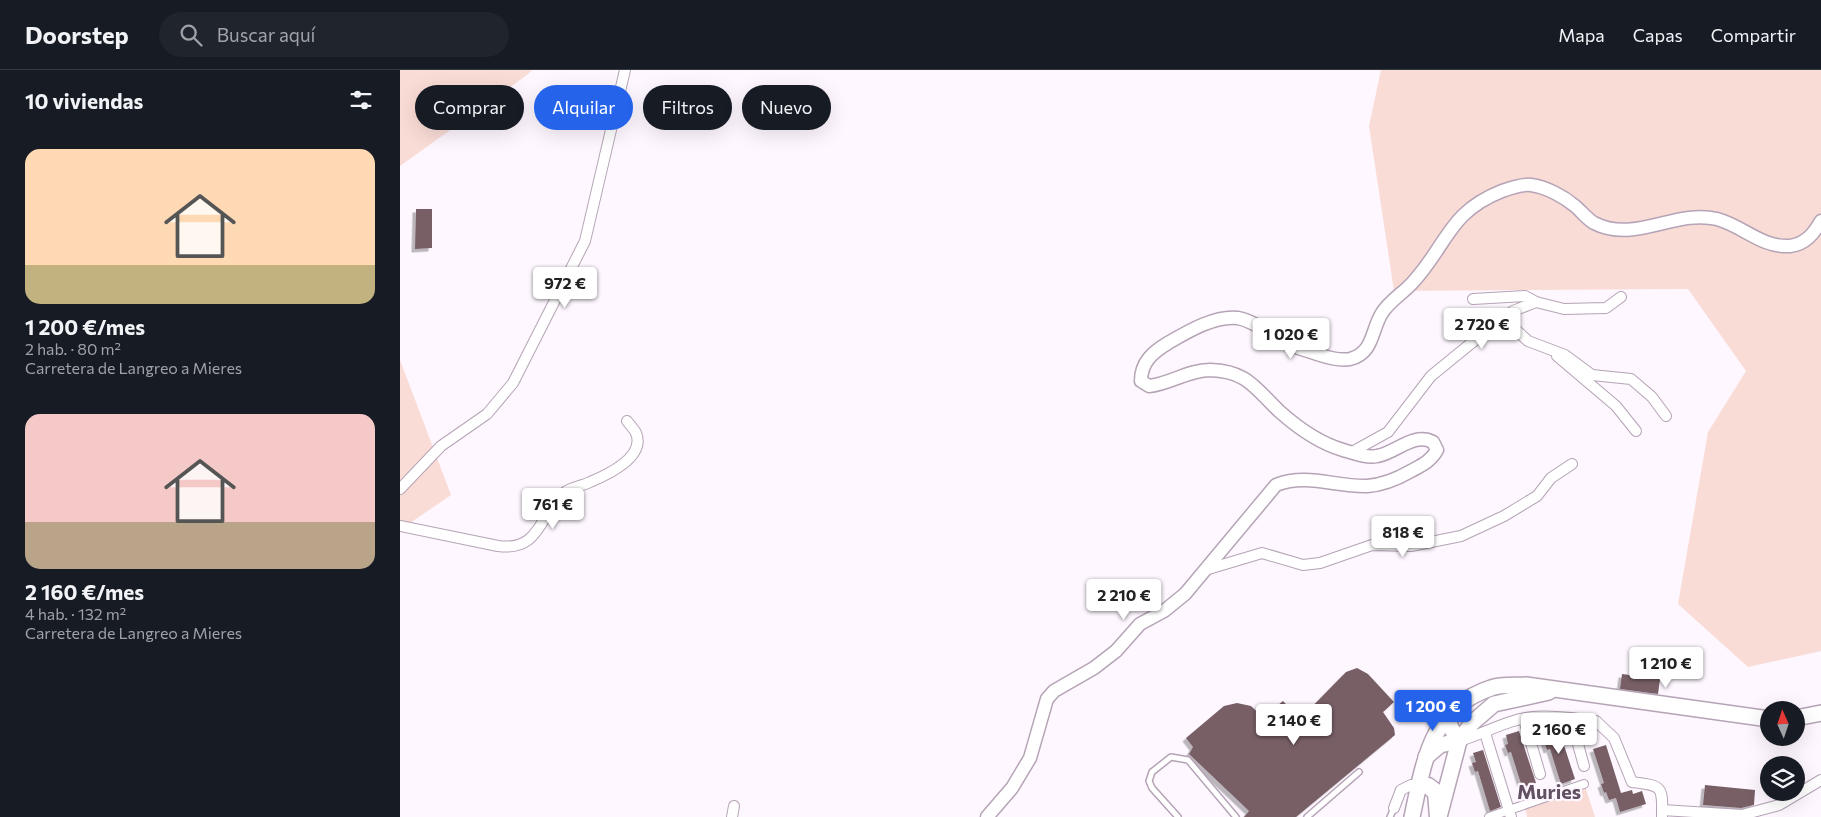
<!DOCTYPE html>
<html lang="es">
<head>
<meta charset="utf-8">
<style>
	:root { --surface:#171b24; --page:#20242c; --text:#f1f3f6; --muted:#9ea1a6; --line:#363941; --accent:#2563eb }
	body { margin:0; font-family:Commissioner,sans-serif; background:var(--page); color:var(--text); height:100vh; display:flex; flex-direction:column; font-size:19px; white-space:nowrap }
	* { box-sizing:border-box; margin:0 }
	p { font-size:16px; color:var(--muted) }
	.icon { flex:none; width:28px; height:28px; fill:none; stroke:currentColor; stroke-width:2; stroke-linecap:round; stroke-linejoin:round }
	.map { position:relative; flex:1; overflow:hidden }
	.drawer { display:flex; flex-direction:column; background:var(--surface); width:400px }
	.drawer>* { flex:none }
	.hud { position:absolute; left:15px; top:15px; width:475px; height:45px; display:flex; gap:10px }
	.needle { width:32px; rotate:357deg }
	.controls { position:absolute; left:1360px; top:631px; display:grid; gap:10px }
	.controls a { display:grid; place-items:center; width:45px; height:45px; border-radius:50%; background:var(--surface); box-shadow:0 5px 20px #0002; font-size:25px }
	.price { position:absolute; translate:-50% -42px; padding:0 11px; border-radius:5px; background:#fff; color:#222; font-size:16px; line-height:32px; filter:drop-shadow(0 1px 2px #0008) }
	.price::after { content:''; position:absolute; left:50%; top:30px; width:15px; height:11px; margin-left:-8px; background:inherit; clip-path:polygon(0 0,100% 0,50% 100%) }
	.price.current { background:var(--accent); color:#fff }
	ul { padding:0; list-style:none }
	li { display:grid; align-content:center; gap:10px; height:265px; padding:0 25px }
	li span { display:grid; place-items:center; height:155px; border-radius:15px; color:#555 }
	li>.icon { margin-inline-start:auto }
	span .icon { width:90px; height:90px; fill:#fffc; stroke-width:1 }
	li b { font-size:21px }
	h2 { display:flex; justify-content:space-between; align-items:center; height:60px; padding:0 25px; font-size:21px }
	.tag { padding:0 18px; border-radius:22px; background:var(--surface); box-shadow:0 5px 20px #0002; font-size:18px; line-height:45px }
	.tag.current { background:var(--accent); color:#fff }
	header { display:flex; align-items:center; gap:30px; box-sizing:border-box; height:70px; padding:0 25px; background:var(--surface); border-bottom:1px solid var(--line) }
	header strong { font-size:24px }
	nav { display:flex; gap:28px; margin-inline-start:auto; font-size:18px }
	.search { width:350px; height:45px; background:var(--page); display:flex; align-items:center; gap:12px; box-sizing:border-box; padding:0 18px; border-radius:28px; color:var(--muted); font-size:19px }
	main { display:flex; flex:1; min-height:0 }
	.map>svg:first-child { display:block }
	.green { fill:#fadcd6 }
	.building { fill:#785f66; filter:url(#shadow) }
	.lines { fill:none; stroke-linecap:round; stroke-linejoin:round }
	.service-casing { stroke:#b5a3b6; stroke-width:8 }
	.pedestrian-casing { stroke:#b5a3b6; stroke-width:10 }
	.minor-casing { stroke:#b5a3b6; stroke-width:12 }
	.tertiary-casing { stroke:#b5a3b6; stroke-width:15 }
	.secondary-casing { stroke:#b5a3b6; stroke-width:18 }
	.primary-casing { stroke:#b5a3b6; stroke-width:19 }
	.service { stroke:#fff; stroke-width:5 }
	.pedestrian { stroke:#fff; stroke-width:8 }
	.minor { stroke:#fff; stroke-width:10 }
	.tertiary { stroke:#fff; stroke-width:12 }
	.secondary { stroke:#fff; stroke-width:15 }
	.primary { stroke:#fff; stroke-width:16 }
	.labels { text-anchor:middle; dominant-baseline:central; stroke-width:4.5; stroke-linejoin:round; paint-order:stroke }
	.neighbourhood-label { font-size:20px; font-weight:bold; fill:#615162; stroke:#fef7ff }
</style>
</head>
<body>
<header>
<strong>Doorstep</strong>
<div class="search"><svg class="icon" aria-label="search" viewBox="0 0 24 24"><circle cx="10" cy="10" r="6"/><path d="M15 15l6 6"/></svg>Buscar aquí</div>
<nav><a>Mapa</a><a>Capas</a><a>Compartir</a></nav>
</header>
<main>
<section class="drawer">
<h2>10 viviendas<svg class="icon" aria-label="filters" viewBox="0 0 24 24"><path d="M4 7h16M4 17h16"/><circle cx="9" cy="7" r="2"/><circle cx="15" cy="17" r="2"/></svg></h2>
<ul>
<li><span style="background:linear-gradient(#ffd9b3 75%,#c2b280 0)"><svg class="icon" aria-label="home" viewBox="0 0 24 24"><path d="M3 11l9-7 9 7M6 9v11h12V9"/></svg></span><div><b>1 200 €/mes</b><p>2 hab. · 80 m²</p><p>Carretera de Langreo a Mieres</p></div></li>
<li><span style="background:linear-gradient(#f6c9c9 70%,#b9a48a 0)"><svg class="icon" aria-label="home" viewBox="0 0 24 24"><path d="M3 11l9-7 9 7M6 9v11h12V9"/></svg></span><div><b>2 160 €/mes</b><p>4 hab. · 132 m²</p><p>Carretera de Langreo a Mieres</p></div></li>
</ul>
</section>
<div class="map">
<svg width="1421" height="747" viewBox="0 0 1421 747">
	<defs>
		<filter id="shadow"><feDropShadow dx="-3.5" dy="3.5" stdDeviation="0" flood-color="#0004"/></filter>
	</defs>
	<rect width="100%" height="100%" fill="#fef7ff"/>
	<g class="green">
		<polygon points="0,0 132,0 127,5 0,96"/>
		<polygon points="981,0 1421,0 1421,581 1348,597 1278,534 1308,362 1346,301 1288,219 994,221 969,56"/>
		<polygon points="0,290 51,425 0,460"/>
		<polygon points="1186,719 1195,747 1127,747 1125,738"/>
	</g>
	<g class="building">
		<polygon points="16,139 32,139 32,178 15,179"/>
		<polygon points="957,598 968,604 994,632 983,642 994,658 995,665 896,747 844,747 849,741 789,684 793,677 786,668 824,636 837,633 851,636 863,647 883,631 900,649 946,602"/>
		<polygon points="1222,604 1260,609 1258,624 1220,619"/>
		<polygon points="1158,657 1175,709 1161,714 1150,679 1147,680 1144,671 1147,670 1145,662"/>
		<polygon points="1119,661 1136,713 1122,717 1111,682 1108,683 1105,675 1108,674 1106,665"/>
		<polygon points="1206,675 1221,723 1232,720 1233,724 1242,721 1246,734 1220,742 1216,728 1209,730 1206,722 1204,723 1201,714 1204,713 1193,679"/>
		<polygon points="1083,680 1101,737 1090,741 1078,701 1075,702 1072,693 1076,692 1073,683"/>
		<polygon points="1305,715 1355,720 1354,735 1341,738 1303,735"/>
	</g>
	<g class="lines">
		<defs>
			<g id="service">
				<polyline points="778,747 752,718 749,711 752,702 771,687 788,690 836,747"/>
				<polyline points="907,747 959,702"/>
				<polyline points="990,747 994,738"/>
			</g>
			<polyline id="pedestrian" points="1089,747 1184,714"/>
			<g id="minor">
				<polyline points="1136,232 1164,239 1206,238 1221,227"/>
				<polyline points="1103,248 1128,271 1165,285 1192,305 1231,309 1252,327 1266,346"/>
				<polyline points="1157,286 1216,336 1236,361"/>
				<polyline points="952,382 988,362 1031,306 1085,262 1113,241 1136,232 1125,226 1073,229"/>
				<polyline points="0,419 41,376 87,344 113,313 185,171 225,0"/>
				<path d="M0 456 98 476C141 482 139 444 165 422 172 417 182 416 190 412 207 405 246 387 236 363 234 359 230 355 227 351"/>
				<polyline points="805,500 862,483 903,495 920,493 972,475 1011,476 1061,466 1104,446 1137,426 1151,408 1172,394"/>
				<polyline points="1124,649 1140,704"/>
				<polyline points="1171,649 1184,696"/>
				<polyline points="1085,663 1111,747"/>
				<path d="M1059 671C1084 664 1108 649 1133 647 1154 645 1176 649 1196 651L1214 668 1232 712C1262 716 1263 715 1262 747"/>
				<polyline points="994,738 1001,720 1011,715 1019,715"/>
				<polyline points="1262,740 1342,745 1379,735 1421,710"/>
				<polyline points="332,747 334,736"/>
			</g>
			<path id="tertiary" d="M587 747 612 718 630 688 647 629 654 621 694 598 716 581 740 554 764 541 785 524 876 415C907 403 936 417 967 416 983 415 997 409 1011 401 1022 395 1031 391 1037 380L1033 372C1013 362 996 383 977 386 967 388 953 383 943 380 919 373 898 358 879 341 855 318 847 301 810 300 788 300 770 314 749 316L741 311C741 292 753 282 768 273 787 262 815 245 838 248 854 251 868 263 882 271 892 277 906 280 917 284 926 287 941 291 950 289 974 283 971 260 982 243 990 230 1004 223 1014 211 1048 173 1049 142 1102 121 1110 118 1122 114 1131 115 1146 117 1163 126 1175 136 1181 141 1187 149 1194 153 1235 174 1275 139 1317 149 1343 156 1362 178 1390 176 1406 174 1414 163 1421 151"/>
			<g id="secondary">
				<polyline points="1396,648 1421,643"/>
				<polyline points="1026,687 1040,675 1059,671 1051,658 1047,645"/>
				<path d="M1012 747C1024 692 1030 638 1091 618 1102 614 1115 616 1126 615L1369 649"/>
				<polyline points="1039,747 1059,671 1072,653 1094,634 1149,622"/>
			</g>
			<polyline id="primary" points="1019,715 1028,716 1036,722 1038,747"/>
		</defs>
		<use href="#service" class="service-casing"/>
		<use href="#pedestrian" class="pedestrian-casing"/>
		<use href="#minor" class="minor-casing"/>
		<use href="#tertiary" class="tertiary-casing"/>
		<use href="#secondary" class="secondary-casing"/>
		<use href="#primary" class="primary-casing"/>
		<use href="#service" class="service"/>
		<use href="#pedestrian" class="pedestrian"/>
		<use href="#minor" class="minor"/>
		<use href="#tertiary" class="tertiary"/>
		<use href="#secondary" class="secondary"/>
		<use href="#primary" class="primary"/>
	</g>
	<g class="labels">
		<g class="neighbourhood-label">
			<text x="1149" y="721">Muries</text>
		</g>
	</g>
</svg>
<div class="controls">
<a><svg class="needle" viewBox="-14 -14 28 28"><path d="M0-13l5 13h-10z" fill="#e53935"/><path d="M0 13l5-13h-10z" fill="#9ea1a6"/></svg></a>
<a><svg class="icon" aria-label="layers" viewBox="0 0 24 24"><path d="M12 4l9 5-9 5-9-5zM3 14l9 5 9-5"/></svg></a>
</div>
<b class="price" style="left:165px;top:239px">972 €</b>
<b class="price" style="left:1082px;top:280px">2 720 €</b>
<b class="price" style="left:891px;top:290px">1 020 €</b>
<b class="price" style="left:153px;top:460px">761 €</b>
<b class="price" style="left:1003px;top:488px">818 €</b>
<b class="price" style="left:724px;top:551px">2 210 €</b>
<b class="price" style="left:1266px;top:619px">1 210 €</b>
<b class="price current" style="left:1033px;top:662px">1 200 €</b>
<b class="price" style="left:894px;top:676px">2 140 €</b>
<b class="price" style="left:1159px;top:685px">2 160 €</b>
<div class="hud">
<a class="tag">Comprar</a>
<a class="tag current">Alquilar</a>
<a class="tag">Filtros</a>
<a class="tag">Nuevo</a>
</div>
</div>
</main>
</body>
</html>
